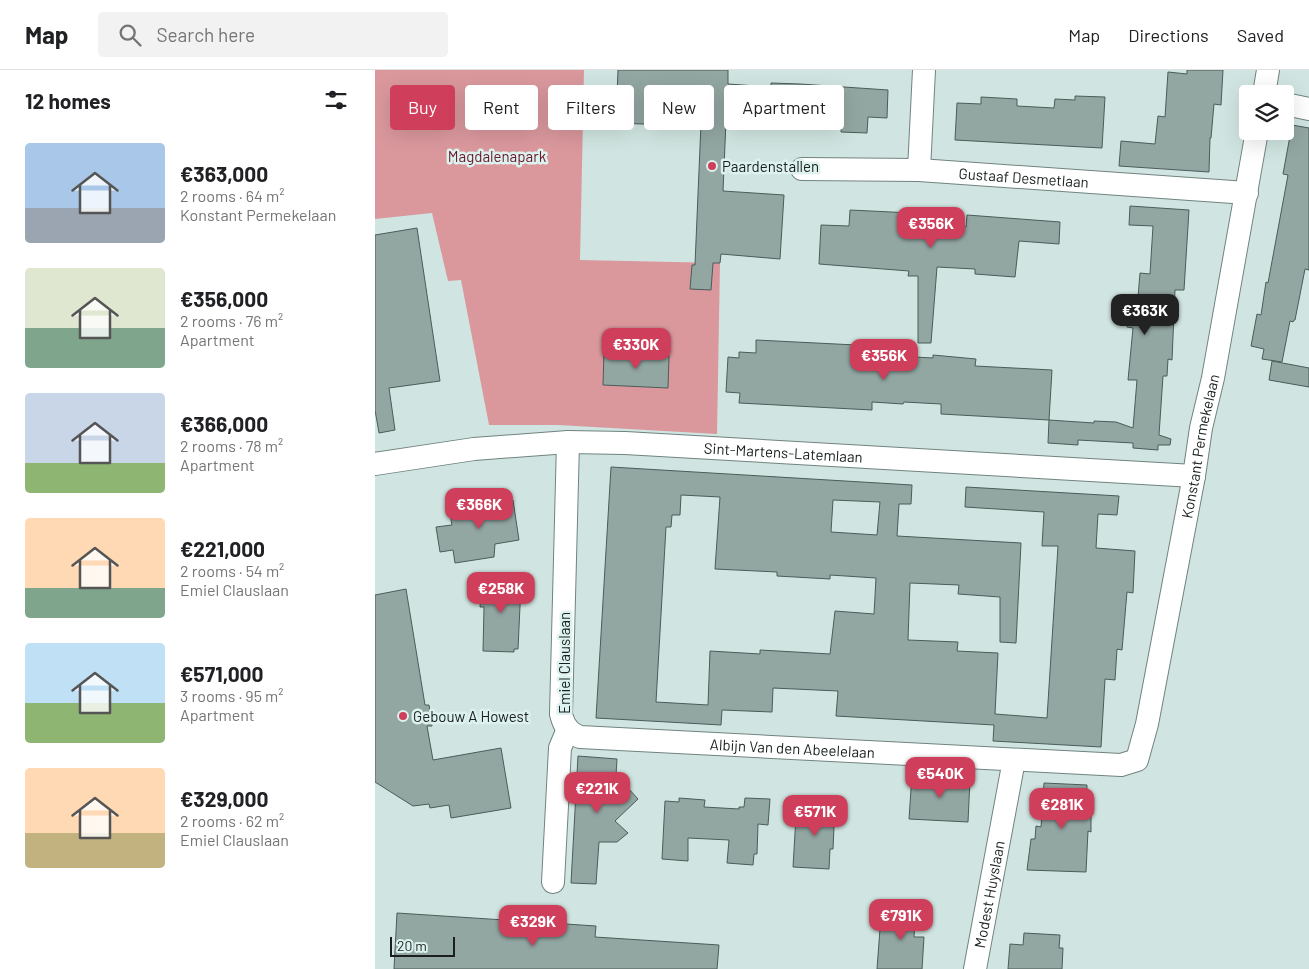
<!DOCTYPE html>
<html lang="en">
<head>
<meta charset="utf-8">
<style>
	:root { --surface:#fff; --page:#f2f2f2; --text:#202124; --muted:#757577; --line:#e0e0e0; --accent:#cf3f5b }
	body { margin:0; font-family:Barlow,sans-serif; background:var(--page); color:var(--text); height:100vh; display:flex; flex-direction:column; font-size:19px; white-space:nowrap }
	* { box-sizing:border-box; margin:0 }
	p { font-size:16px; color:var(--muted) }
	.icon { flex:none; width:28px; height:28px; fill:none; stroke:currentColor; stroke-width:2; stroke-linecap:round; stroke-linejoin:round }
	.map { position:relative; flex:1; overflow:hidden }
	.panel { display:flex; flex-direction:column; background:var(--surface); width:375px }
	.panel>* { flex:none }
	.banner { position:absolute; left:15px; top:15px; width:475px; height:45px; display:flex; gap:10px }
	.controls { position:absolute; left:864px; top:15px; display:grid; gap:10px }
	.controls a { display:grid; place-items:center; width:55px; height:55px; border-radius:5px; background:var(--surface); box-shadow:0 5px 20px #0002; font-size:25px }
	.scale { position:absolute; left:15px; bottom:12px; width:65px; box-sizing:border-box; padding-left:5px; border:2px solid #181f1e; border-top:0; font-size:14px; line-height:18px; white-space:nowrap; color:#181f1e; -webkit-text-stroke:4px #ddf2ee; paint-order:stroke }
	.price { position:absolute; translate:-50% -42px; padding:0 11px; border-radius:10px; background:var(--accent); color:#fff; font-size:16px; line-height:32px; filter:drop-shadow(0 1px 2px #0008) }
	.price::after { content:''; position:absolute; left:50%; top:30px; width:15px; height:11px; margin-left:-8px; background:inherit; clip-path:polygon(0 0,100% 0,50% 100%) }
	.price.selected { background:#222; color:#fff }
	ul { padding:0; list-style:none }
	li { display:flex; align-items:center; gap:15px; height:125px; padding:0 25px }
	li span { display:grid; place-items:center; flex:none; width:140px; height:100px; border-radius:5px; color:#555 }
	li>.icon { margin-inline-start:auto }
	span .icon { width:60px; height:60px; fill:#fffc; stroke-width:1 }
	li b { font-size:21px }
	h2 { display:flex; justify-content:space-between; align-items:center; height:60px; padding:0 25px; font-size:21px }
	.chip { padding:0 18px; border-radius:5px; background:var(--surface); box-shadow:0 5px 20px #0002; font-size:18px; line-height:45px }
	.chip.selected { background:var(--accent); color:#fff }
	header { display:flex; align-items:center; gap:30px; box-sizing:border-box; height:70px; padding:0 25px; background:var(--surface); border-bottom:1px solid var(--line) }
	header strong { font-size:24px }
	nav { display:flex; gap:28px; margin-inline-start:auto; font-size:18px }
	.search { width:350px; height:45px; background:var(--page); display:flex; align-items:center; gap:12px; box-sizing:border-box; padding:0 18px; border-radius:5px; color:var(--muted); font-size:19px }
	main { display:flex; flex:1; min-height:0 }
	.map>svg:first-child { display:block }
	.green { fill:#da989d }
	.building { fill:#92a6a2; stroke:#4b5c59; fill-rule:evenodd }
	.lines { fill:none; stroke-linecap:round; stroke-linejoin:round }
	.street-casing { stroke:#70837f; stroke-width:24 }
	.street { stroke:#fff; stroke-width:22 }
	.poi-dot { fill:#cf3f5b; stroke:#ddf2ee; stroke-width:2 }
	.labels { text-anchor:middle; dominant-baseline:central; stroke-width:5; stroke-linejoin:round; paint-order:stroke }
	.park-label { font-size:15px; fill:#6a1729; stroke:#ddf2ee }
	.poi-label { font-size:15px; fill:#181f1e; stroke:#ddf2ee; text-anchor:start }
	.street-label { font-size:15px; fill:#181f1e; stroke:#ddf2ee }
</style>
</head>
<body>
<header>
<strong>Map</strong>
<div class="search"><svg class="icon" aria-label="search" viewBox="0 0 24 24"><circle cx="10" cy="10" r="6"/><path d="M15 15l6 6"/></svg>Search here</div>
<nav><a>Map</a><a>Directions</a><a>Saved</a></nav>
</header>
<main>
<section class="panel">
<h2>12 homes<svg class="icon" aria-label="filters" viewBox="0 0 24 24"><path d="M4 7h16M4 17h16"/><circle cx="9" cy="7" r="2"/><circle cx="15" cy="17" r="2"/></svg></h2>
<ul>
<li><span style="background:linear-gradient(#a9c7e8 65%,#9aa5b1 0)"><svg class="icon" aria-label="home" viewBox="0 0 24 24"><path d="M3 11l9-7 9 7M6 9v11h12V9"/></svg></span><div><b>€363,000</b><p>2 rooms · 64 m²</p><p>Konstant Permekelaan</p></div></li>
<li><span style="background:linear-gradient(#dfe7d0 60%,#7fa58c 0)"><svg class="icon" aria-label="home" viewBox="0 0 24 24"><path d="M3 11l9-7 9 7M6 9v11h12V9"/></svg></span><div><b>€356,000</b><p>2 rooms · 76 m²</p><p>Apartment</p></div></li>
<li><span style="background:linear-gradient(#c9d6e8 70%,#8fb573 0)"><svg class="icon" aria-label="home" viewBox="0 0 24 24"><path d="M3 11l9-7 9 7M6 9v11h12V9"/></svg></span><div><b>€366,000</b><p>2 rooms · 78 m²</p><p>Apartment</p></div></li>
<li><span style="background:linear-gradient(#ffd9b3 70%,#7fa58c 0)"><svg class="icon" aria-label="home" viewBox="0 0 24 24"><path d="M3 11l9-7 9 7M6 9v11h12V9"/></svg></span><div><b>€221,000</b><p>2 rooms · 54 m²</p><p>Emiel Clauslaan</p></div></li>
<li><span style="background:linear-gradient(#bfe0f5 60%,#8fb573 0)"><svg class="icon" aria-label="home" viewBox="0 0 24 24"><path d="M3 11l9-7 9 7M6 9v11h12V9"/></svg></span><div><b>€571,000</b><p>3 rooms · 95 m²</p><p>Apartment</p></div></li>
<li><span style="background:linear-gradient(#ffd9b3 65%,#c2b280 0)"><svg class="icon" aria-label="home" viewBox="0 0 24 24"><path d="M3 11l9-7 9 7M6 9v11h12V9"/></svg></span><div><b>€329,000</b><p>2 rooms · 62 m²</p><p>Emiel Clauslaan</p></div></li>
</ul>
</section>
<div class="map">
<svg width="934" height="899" viewBox="0 0 934 899">
	<rect width="100%" height="100%" fill="#d0e5e1"/>
	<polygon class="green" points="0,0 209,0 205,190 345,193 342,364 183,355 114,355 86,210 73,211 57,143 0,149"/>
	<g class="building">
		<polygon points="243,0 353,0 353,14 396,17 396,13 425,14 513,20 512,48 493,47 492,63 466,62 467,45 396,42 395,53 351,51 348,121 409,125 405,189 346,184 345,193 338,193 336,220 315,219 317,195 320,195 327,30 294,27 293,55 241,53"/>
		<polygon points="812,0 848,0 846,35 839,34 836,68 835,68 834,102 744,96 746,71 780,74 783,46 790,47 793,2 812,4"/>
		<polygon points="700,26 730,27 727,78 580,70 582,33 606,34 606,27 642,29 642,36 679,38 680,29 700,30"/>
		<polygon points="917,55 934,58 934,200 930,199 920,250 919,250 918,252 915,251 907,292 887,289 889,279 876,276 882,244 886,245 891,212 893,213 913,105 908,104"/>
		<polygon points="755,136 814,140 809,220 800,220 797,290 793,289 792,306 788,306 784,365 796,369 795,375 783,375 783,380 758,378 758,373 703,370 703,375 673,373 674,350 719,353 719,351 741,352 758,358 762,310 753,310 758,258 752,257 754,226 763,227 765,203 775,204 778,156 754,155"/>
		<polygon points="475,140 537,143 536,155 591,157 592,145 685,152 684,174 644,171 640,207 600,204 600,199 562,197 556,273 543,273 543,206 533,206 534,201 444,194 446,155 474,156"/>
		<polygon points="42,158 65,311 14,318 20,360 4,363 0,340 0,165"/>
		<polygon points="381,270 481,275 480,284 558,288 558,285 601,289 600,296 677,300 674,350 566,344 566,334 529,332 528,334 497,332 497,340 364,333 365,323 351,322 353,287 364,288 364,282 381,283"/>
		<polygon points="229,282 294,286 293,318 228,315"/>
		<polygon points="897,291 934,298 934,317 894,310"/>
		<path d="M236 397 537 415 536 434H524L522 466 646 473 641 573 625 572V527L583 524 584 515 535 513 533 570 583 572 582 581 623 583 620 644 672 648 683 476H667L669 442 590 437 591 417 744 426 742 445 723 444 721 478 760 481 758 523 752 522 747 580 742 579 740 610 730 609 726 677 618 671 619 655 461 646 463 621 398 618 397 642 347 640 346 655 221 648ZM306 425 345 427 340 499 402 502V506L455 509V505L501 508 499 544 460 541 455 584 385 580V584L335 581 333 635 281 632 291 457H296L297 445H305ZM458 430 505 432 502 465 456 462Z"/>
		<polygon points="122,428 122,432 138,430 144,470 120,474 119,487 80,493 78,480 65,482 61,457 77,455 74,439 108,434"/>
		<polygon points="107,507 141,508 141,515 146,515 143,579 139,579 139,582 108,581 109,537 105,537"/>
		<polygon points="31,519 50,635 54,635 57,656 52,656 58,690 126,678 136,738 76,748 74,735 55,738 54,734 38,736 0,712 0,525"/>
		<polygon points="203,686 242,689 241,705 263,729 240,751 253,763 242,772 224,772 221,814 196,813"/>
		<polygon points="537,705 595,709 593,752 534,749"/>
		<polygon points="669,713 712,715 711,743 716,744 716,762 713,761 711,802 652,800 656,769 660,769 661,756 666,757"/>
		<polygon points="304,728 330,730 329,737 364,739 364,737 369,737 370,728 395,729 393,755 383,754 382,784 379,784 378,795 352,793 354,770 313,768 313,791 287,789 290,731 304,732"/>
		<polygon points="431,733 460,734 458,779 455,779 454,799 418,797 421,746 430,747"/>
		<polygon points="520,834 541,836 539,867 549,867 547,899 502,899 505,859 515,859 515,839 520,839"/>
		<polygon points="22,843 221,856 220,867 344,875 342,899 19,899"/>
		<polygon points="649,863 685,865 684,878 688,878 687,899 633,899 635,874 648,875"/>
	</g>
	<g class="lines">
		<defs>
			<g id="street">
				<polyline points="889,24 893,0"/>
				<polyline points="910,34 934,39"/>
				<path id="s1" d="M427 99 544 100 872 123"/>
				<polyline points="544,100 549,0"/>
				<path id="s2" d="M193 372 186 644C189 656 193 662 205 667L746 695 762 690 772 654 819 406 826 358 838 308 882 61"/>
				<path id="s3" d="M0 394 99 379 193 372 250 373 819 406"/>
				<polyline points="178,812 185,678 193,659"/>
				<path id="s4" d="M600 899 639 690"/>
			</g>
		</defs>
		<use href="#street" class="street-casing"/>
		<use href="#street" class="street"/>
	</g>
	<g class="poi-dot">
		<circle cx="337" cy="96" r="5"/>
		<circle cx="28" cy="646" r="5"/>
	</g>
	<g class="labels">
		<g class="park-label">
			<text x="122" y="86">Magdalenapark</text>
		</g>
		<g class="poi-label">
			<text x="347" y="96">Paardenstallen</text>
			<text x="38" y="646">Gebouw A Howest</text>
		</g>
		<g class="street-label">
			<text stroke="none"><textPath href="#s1" startOffset="222">Gustaaf Desmetlaan</textPath></text>
			<text stroke="none"><textPath href="#s2" startOffset="1182">Konstant Permekelaan</textPath></text>
			<text stroke="none"><textPath href="#s3" startOffset="410">Sint-Martens-Latemlaan</textPath></text>
			<text transform="translate(189 593) rotate(-90)">Emiel Clauslaan</text>
			<text stroke="none"><textPath href="#s2" startOffset="516">Albijn Van den Abeelelaan</textPath></text>
			<text stroke="none"><textPath href="#s4" startOffset="76">Modest Huyslaan</textPath></text>
		</g>
	</g>
</svg>
<div class="controls">
<a><svg class="icon" aria-label="layers" viewBox="0 0 24 24"><path d="M12 4l9 5-9 5-9-5zM3 14l9 5 9-5"/></svg></a>
</div>
<div class="scale">20 m</div>
<b class="price" style="left:556px;top:179px">€356K</b>
<b class="price selected" style="left:770px;top:266px">€363K</b>
<b class="price" style="left:261px;top:300px">€330K</b>
<b class="price" style="left:509px;top:311px">€356K</b>
<b class="price" style="left:104px;top:460px">€366K</b>
<b class="price" style="left:126px;top:544px">€258K</b>
<b class="price" style="left:565px;top:729px">€540K</b>
<b class="price" style="left:222px;top:744px">€221K</b>
<b class="price" style="left:687px;top:760px">€281K</b>
<b class="price" style="left:440px;top:767px">€571K</b>
<b class="price" style="left:526px;top:871px">€791K</b>
<b class="price" style="left:158px;top:877px">€329K</b>
<div class="banner">
<a class="chip selected">Buy</a>
<a class="chip">Rent</a>
<a class="chip">Filters</a>
<a class="chip">New</a>
<a class="chip">Apartment</a>
</div>
</div>
</main>
</body>
</html>
